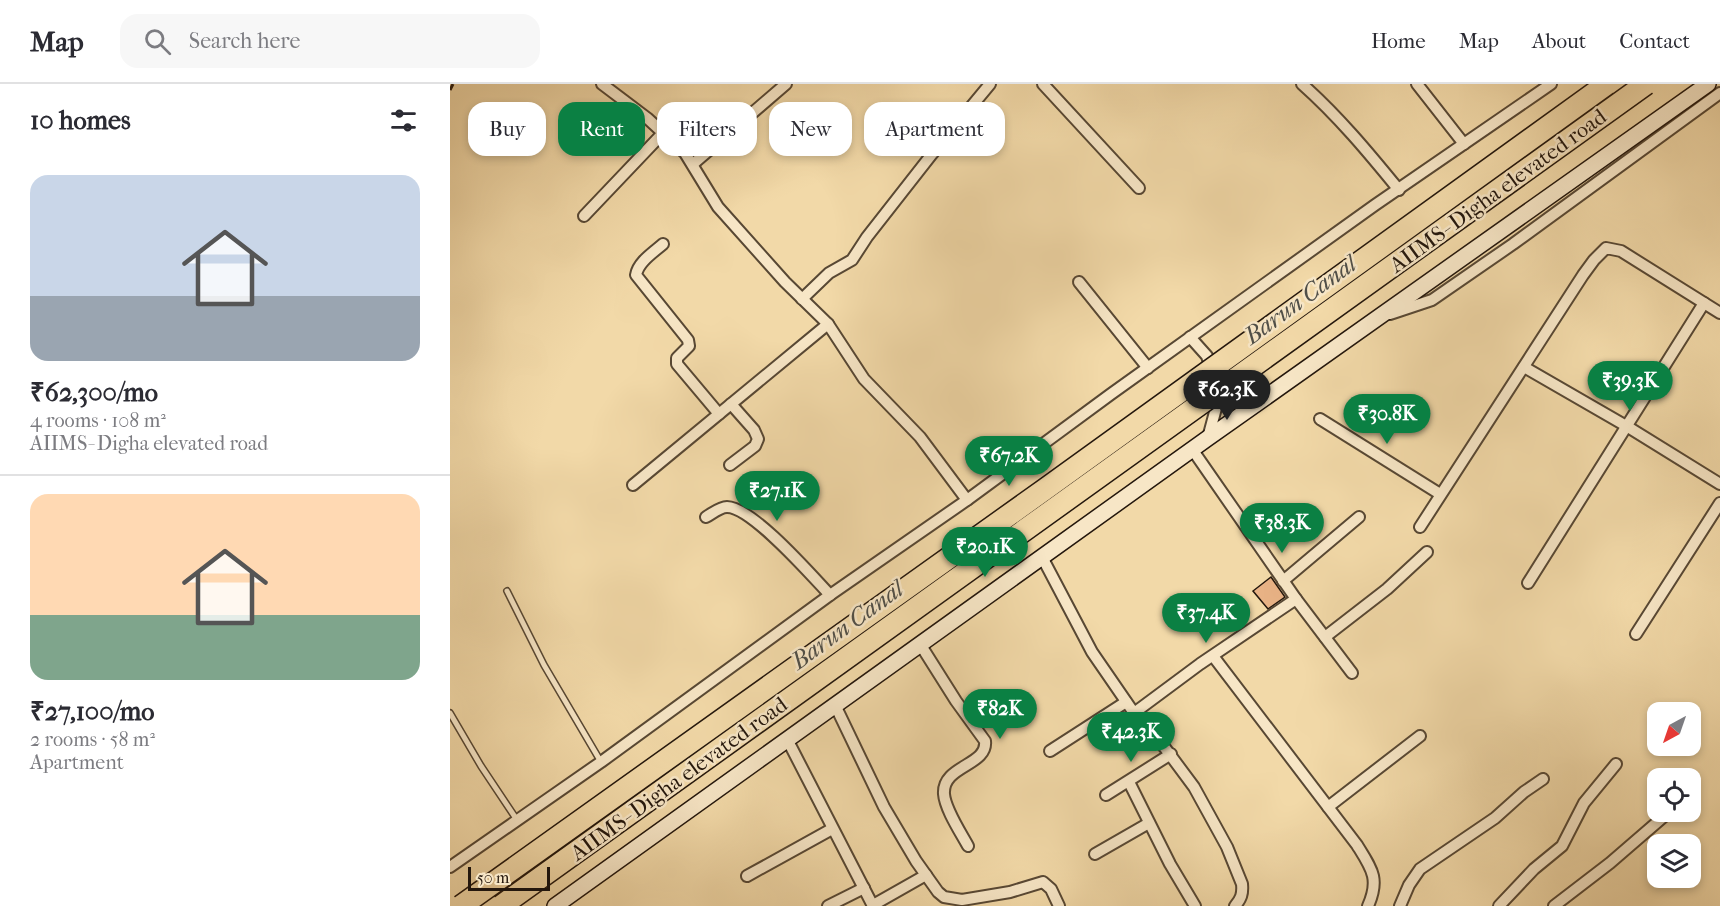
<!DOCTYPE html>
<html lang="en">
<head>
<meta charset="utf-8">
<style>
	:root { --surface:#fff; --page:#f7f7f7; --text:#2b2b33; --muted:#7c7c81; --line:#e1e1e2; --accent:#0b8043 }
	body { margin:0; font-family:"IM FELL French Canon",serif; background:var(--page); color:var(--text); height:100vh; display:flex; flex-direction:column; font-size:22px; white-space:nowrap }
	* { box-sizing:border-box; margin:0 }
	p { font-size:20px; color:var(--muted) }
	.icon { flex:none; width:33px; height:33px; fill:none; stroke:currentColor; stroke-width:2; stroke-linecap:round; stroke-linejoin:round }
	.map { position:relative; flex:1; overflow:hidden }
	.drawer { display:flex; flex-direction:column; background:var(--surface); width:450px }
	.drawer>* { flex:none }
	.top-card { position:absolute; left:18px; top:18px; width:570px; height:54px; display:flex; gap:12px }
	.needle { width:39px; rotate:220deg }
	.tools { position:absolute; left:1197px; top:618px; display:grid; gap:12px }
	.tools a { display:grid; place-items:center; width:54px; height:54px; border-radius:12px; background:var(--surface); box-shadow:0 3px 9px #0003; font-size:30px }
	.scale { position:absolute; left:18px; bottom:15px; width:82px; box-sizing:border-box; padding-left:6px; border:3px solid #24170d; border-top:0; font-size:16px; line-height:21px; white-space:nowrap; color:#24170d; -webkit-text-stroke:4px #f7e6c6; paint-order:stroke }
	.price { position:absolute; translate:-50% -51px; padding:0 14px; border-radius:21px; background:var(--accent); color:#fff; font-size:20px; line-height:39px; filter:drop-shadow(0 2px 3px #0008) }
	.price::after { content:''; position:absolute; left:50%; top:36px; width:18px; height:14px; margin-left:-9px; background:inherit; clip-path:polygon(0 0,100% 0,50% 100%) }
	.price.on { background:#222; color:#fff }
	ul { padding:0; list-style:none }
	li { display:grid; align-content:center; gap:12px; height:318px; padding:0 30px }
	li+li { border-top:2px solid var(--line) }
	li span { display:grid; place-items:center; height:186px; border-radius:18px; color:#555 }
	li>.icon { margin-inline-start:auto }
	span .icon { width:108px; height:108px; fill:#fffc; stroke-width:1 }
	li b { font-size:26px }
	h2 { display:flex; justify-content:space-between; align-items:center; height:72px; padding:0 30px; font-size:26px }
	.tag { padding:0 21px; border-radius:18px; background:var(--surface); box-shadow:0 3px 9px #0003; font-size:21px; line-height:54px }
	.tag.on { background:var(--accent); color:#fff }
	header { display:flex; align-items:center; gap:36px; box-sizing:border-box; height:84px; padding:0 30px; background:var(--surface); border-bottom:2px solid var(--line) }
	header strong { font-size:28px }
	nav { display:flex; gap:33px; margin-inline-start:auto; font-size:21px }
	.search { width:420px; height:54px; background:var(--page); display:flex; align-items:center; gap:15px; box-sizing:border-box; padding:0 21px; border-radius:18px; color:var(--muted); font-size:22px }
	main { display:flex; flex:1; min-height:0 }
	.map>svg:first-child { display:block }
	.building { fill:#e8b285; stroke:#24170d; stroke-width:1.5 }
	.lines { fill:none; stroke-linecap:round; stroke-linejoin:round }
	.lane-casing { stroke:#584834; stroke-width:8 }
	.street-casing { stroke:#584834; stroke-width:14 }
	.secondary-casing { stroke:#24170d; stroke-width:18 }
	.lane { stroke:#f7e6c6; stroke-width:5 }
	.street { stroke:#f7e6c6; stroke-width:10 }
	.secondary { stroke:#f7e6c6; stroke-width:15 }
	.rail { stroke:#24170d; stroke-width:3; stroke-dasharray:10 10; stroke-linecap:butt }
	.highway-bridge-casing { stroke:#24170d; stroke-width:24; stroke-linecap:butt }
	.highway-bridge { stroke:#f2d9a8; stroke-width:21 }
	.labels { text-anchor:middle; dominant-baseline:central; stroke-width:5; stroke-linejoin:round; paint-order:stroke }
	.street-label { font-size:22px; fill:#24170d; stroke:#f7e6c6 }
	.water-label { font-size:24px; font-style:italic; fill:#504f48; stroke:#f7e6c6 }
</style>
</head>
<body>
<header>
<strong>Map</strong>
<div class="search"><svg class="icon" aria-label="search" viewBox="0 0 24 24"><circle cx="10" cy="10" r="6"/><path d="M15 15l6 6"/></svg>Search here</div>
<nav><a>Home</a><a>Map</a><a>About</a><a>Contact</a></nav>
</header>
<main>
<section class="drawer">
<h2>10 homes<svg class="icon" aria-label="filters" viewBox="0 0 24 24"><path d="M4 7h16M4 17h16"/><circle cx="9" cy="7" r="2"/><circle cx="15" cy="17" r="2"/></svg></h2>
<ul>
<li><span style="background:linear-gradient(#c9d6e8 65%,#9aa5b1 0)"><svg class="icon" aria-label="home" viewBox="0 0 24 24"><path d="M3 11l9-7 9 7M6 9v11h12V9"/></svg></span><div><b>₹62,300/mo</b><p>4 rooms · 108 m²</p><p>AIIMS- Digha elevated road</p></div></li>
<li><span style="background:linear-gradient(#ffd9b3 65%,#7fa58c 0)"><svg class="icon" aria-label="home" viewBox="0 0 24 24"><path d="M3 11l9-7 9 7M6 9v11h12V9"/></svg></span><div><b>₹27,100/mo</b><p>2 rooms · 58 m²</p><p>Apartment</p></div></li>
</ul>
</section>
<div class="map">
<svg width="1270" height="822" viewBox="0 0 1270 822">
	<rect width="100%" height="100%" fill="#f2d9a8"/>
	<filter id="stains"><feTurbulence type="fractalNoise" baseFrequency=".00333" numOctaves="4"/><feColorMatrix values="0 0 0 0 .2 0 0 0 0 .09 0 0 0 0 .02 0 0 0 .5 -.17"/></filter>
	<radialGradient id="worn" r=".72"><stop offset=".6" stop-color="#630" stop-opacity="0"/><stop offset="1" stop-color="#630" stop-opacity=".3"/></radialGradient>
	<polygon class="building" points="821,493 835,513 818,525 803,507"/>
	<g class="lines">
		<defs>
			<g id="lane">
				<polyline points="57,507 94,581 151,678"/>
				<polyline points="0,629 31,682 67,736"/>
			</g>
			<g id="street">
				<polyline points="152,0 197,34 235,69 268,123 335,198 378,240 414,295 470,353 517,416"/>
				<polyline points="593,0 689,104"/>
				<path d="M852 0C888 32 918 68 949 106"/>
				<polyline points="967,0 1014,60"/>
				<polyline points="243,80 336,0"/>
				<polyline points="134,132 213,49"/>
				<path d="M213 160C204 168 188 178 186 191L238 256 239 262 227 274V280L269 330"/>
				<polyline points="629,198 698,284"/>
				<polyline points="352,215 379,189 402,176 417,153 482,70 540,0"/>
				<polyline points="940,230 982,216 1063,160 1270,9"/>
				<polyline points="740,253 757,272 769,313 758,354"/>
				<polyline points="1074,283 1178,343 1270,400"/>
				<polyline points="870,335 990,410"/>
				<polyline points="742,365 846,515 902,589"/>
				<polyline points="280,381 305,362 308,355 304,346 281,320"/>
				<polyline points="183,401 378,240"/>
				<path d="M256 433C263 429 270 423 277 423 302 423 362 492 380 511"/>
				<polyline points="970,443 1133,191 1144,176 1156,164 1171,167 1270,229"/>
				<path d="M592 473 642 568 684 629 715 664 744 703 777 763 792 800C793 810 791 815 785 822"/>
				<polyline points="833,497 909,433"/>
				<polyline points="1078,499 1254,219"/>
				<polyline points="1186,550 1270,419"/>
				<polyline points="875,553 937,505 977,468"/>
				<path d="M470 560 506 617 535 657C538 682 492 681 494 710 495 725 511 749 518 762"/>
				<path d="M763 572 907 761C922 785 930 795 918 822"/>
				<polyline points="385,621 434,723 466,777 488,808 494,813 512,816 560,808 593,798 601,805 609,822"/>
				<polyline points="684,629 750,580 846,515"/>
				<polyline points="337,655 423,822"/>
				<polyline points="600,667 676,618"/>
				<polyline points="679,698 720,780 745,822"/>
				<polyline points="656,711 721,670"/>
				<polyline points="878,723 970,652"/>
				<polyline points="645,770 699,739"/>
				<polyline points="0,783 151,678 380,511 517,416 661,310 925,121 1101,0"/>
				<polyline points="297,792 382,745"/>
				<polyline points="423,821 476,791"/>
				<polyline points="378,822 414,804"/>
				<polyline points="950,822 959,801 970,785 1045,734 1074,708 1093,695"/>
				<polyline points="1049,822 1084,785 1112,762 1134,719 1166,680"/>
				<polyline points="1104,822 1160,779 1219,728"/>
			</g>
			<polyline id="secondary" points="105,822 758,354 1258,0"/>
		</defs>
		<use href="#lane" class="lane-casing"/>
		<use href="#street" class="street-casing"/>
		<use href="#secondary" class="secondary-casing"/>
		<use href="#lane" class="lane"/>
		<use href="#street" class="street"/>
		<use href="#secondary" class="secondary"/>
		<polyline class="rail" points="0,6 3,0"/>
		<defs>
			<g id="highway-bridge">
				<polyline points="11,822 594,406 1157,0"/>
				<polyline points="51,822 1196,0"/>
			</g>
		</defs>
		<use href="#highway-bridge" class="highway-bridge-casing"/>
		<use href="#highway-bridge" class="highway-bridge"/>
	</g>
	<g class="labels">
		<g class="street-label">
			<text transform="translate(1048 107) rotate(-36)">AIIMS- Digha elevated road</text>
			<text transform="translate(229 695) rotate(-36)">AIIMS- Digha elevated road</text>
		</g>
		<g class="water-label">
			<text transform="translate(850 216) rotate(-36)">Barun Canal</text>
			<text transform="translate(397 541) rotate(-36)">Barun Canal</text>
		</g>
	</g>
	<rect width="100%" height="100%" filter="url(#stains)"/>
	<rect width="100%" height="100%" fill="url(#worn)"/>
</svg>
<div class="tools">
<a><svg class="needle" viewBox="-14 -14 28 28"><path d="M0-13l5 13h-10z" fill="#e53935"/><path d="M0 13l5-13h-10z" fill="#7c7c81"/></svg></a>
<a><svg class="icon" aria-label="locate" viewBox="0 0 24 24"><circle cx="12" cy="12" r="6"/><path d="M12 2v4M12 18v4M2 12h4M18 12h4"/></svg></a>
<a><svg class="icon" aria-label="layers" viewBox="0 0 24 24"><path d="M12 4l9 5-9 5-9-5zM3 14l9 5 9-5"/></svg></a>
</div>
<div class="scale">50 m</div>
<b class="price" style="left:1180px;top:328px">₹39.3K</b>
<b class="price on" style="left:777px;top:337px">₹62.3K</b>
<b class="price" style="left:937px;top:361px">₹30.8K</b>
<b class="price" style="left:559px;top:403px">₹67.2K</b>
<b class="price" style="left:327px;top:438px">₹27.1K</b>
<b class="price" style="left:832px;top:470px">₹38.3K</b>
<b class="price" style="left:535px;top:494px">₹20.1K</b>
<b class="price" style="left:756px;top:560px">₹37.4K</b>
<b class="price" style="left:550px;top:656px">₹82K</b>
<b class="price" style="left:681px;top:679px">₹42.3K</b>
<div class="top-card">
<a class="tag">Buy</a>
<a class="tag on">Rent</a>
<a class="tag">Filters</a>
<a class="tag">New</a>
<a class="tag">Apartment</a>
</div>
</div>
</main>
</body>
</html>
